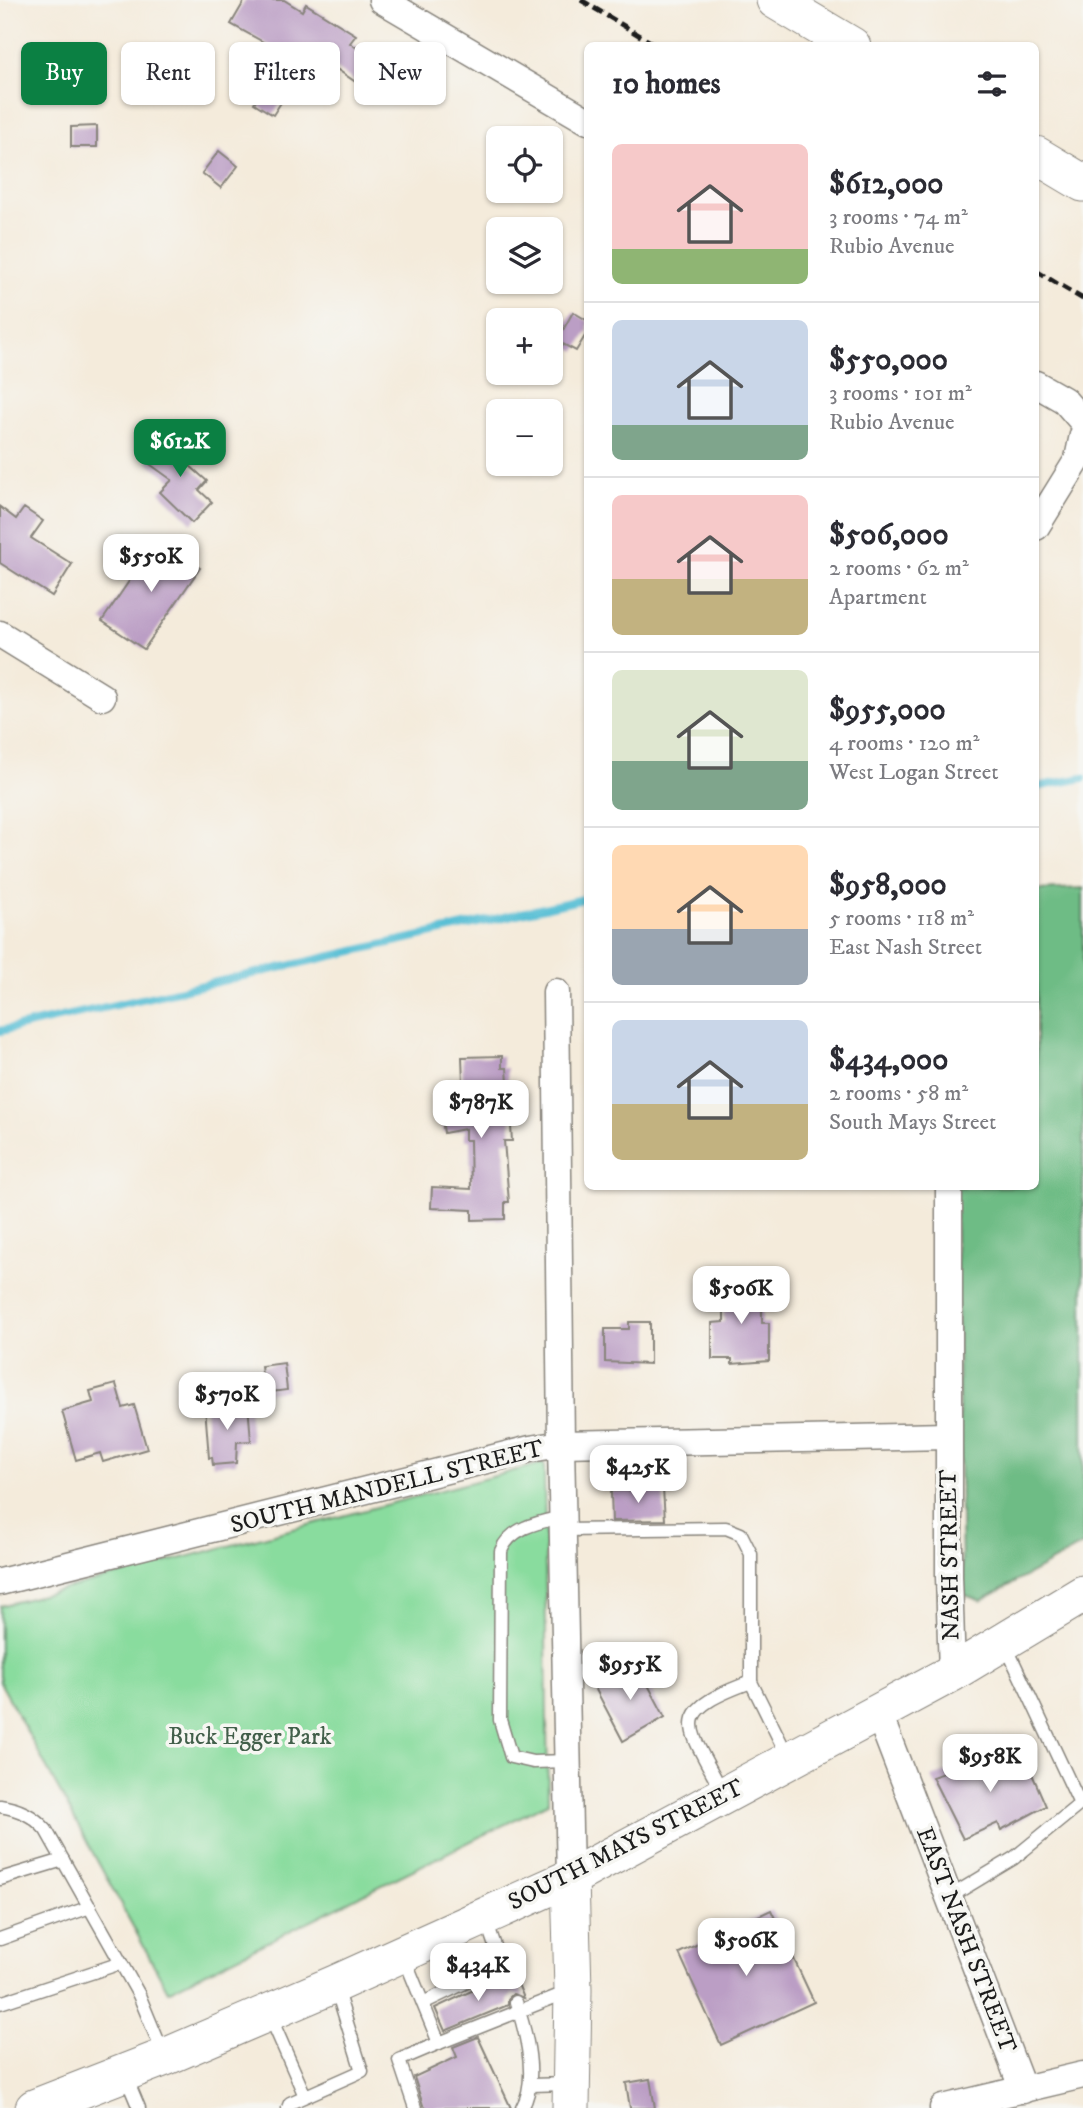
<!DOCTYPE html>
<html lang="en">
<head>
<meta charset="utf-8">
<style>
	:root { --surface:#fff; --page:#f7f7f7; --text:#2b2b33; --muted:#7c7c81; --line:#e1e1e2; --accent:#0b8043 }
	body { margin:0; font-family:"IM FELL DW Pica",serif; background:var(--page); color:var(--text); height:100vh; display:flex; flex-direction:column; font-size:26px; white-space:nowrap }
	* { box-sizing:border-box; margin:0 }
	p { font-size:23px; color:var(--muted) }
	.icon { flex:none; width:38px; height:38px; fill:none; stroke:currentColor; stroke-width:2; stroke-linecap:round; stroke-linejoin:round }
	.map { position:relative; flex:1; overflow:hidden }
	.sheet { position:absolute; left:584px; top:42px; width:455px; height:1148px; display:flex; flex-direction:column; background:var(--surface); border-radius:10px; box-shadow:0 2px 5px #0004 }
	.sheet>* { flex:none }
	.banner { position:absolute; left:21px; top:42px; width:458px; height:63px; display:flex; gap:14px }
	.buttons { position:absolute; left:486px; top:126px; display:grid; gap:14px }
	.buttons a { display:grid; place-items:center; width:77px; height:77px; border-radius:10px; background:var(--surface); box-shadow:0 2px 5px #0004; font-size:35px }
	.price { position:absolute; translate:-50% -60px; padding:0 16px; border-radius:14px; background:#fff; color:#222; font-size:23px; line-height:46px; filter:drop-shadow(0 2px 4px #0008) }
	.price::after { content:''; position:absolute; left:50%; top:42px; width:21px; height:16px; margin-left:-10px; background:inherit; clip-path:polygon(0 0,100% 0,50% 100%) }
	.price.active { background:var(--accent); color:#fff }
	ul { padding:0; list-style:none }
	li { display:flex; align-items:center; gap:21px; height:175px; padding:0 28px }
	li+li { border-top:2px solid var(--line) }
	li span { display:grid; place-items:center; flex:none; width:196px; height:140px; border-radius:10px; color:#555 }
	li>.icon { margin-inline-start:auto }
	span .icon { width:84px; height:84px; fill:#fffc; stroke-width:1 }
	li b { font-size:30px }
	h2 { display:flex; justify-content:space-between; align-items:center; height:84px; padding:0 28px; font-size:30px }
	.pill { padding:0 24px; border-radius:10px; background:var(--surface); box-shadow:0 2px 5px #0004; font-size:24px; line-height:63px }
	.pill.active { background:var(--accent); color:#fff }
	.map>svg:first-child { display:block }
	.green { fill:#89dc9e; stroke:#527c5d; stroke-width:2 }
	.forest { fill:#6ebc85; stroke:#456c50; stroke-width:2 }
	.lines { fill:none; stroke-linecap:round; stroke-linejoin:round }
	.stream { stroke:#58bfd5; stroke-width:8 }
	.building { fill:#bb9ec5 }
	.lane-casing { stroke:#88847c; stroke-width:15 }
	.street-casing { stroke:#88847c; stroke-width:29 }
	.secondary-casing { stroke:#88847c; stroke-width:39 }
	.lane { stroke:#fff; stroke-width:12 }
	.street { stroke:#fff; stroke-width:26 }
	.secondary { stroke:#fff; stroke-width:37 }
	.rail { stroke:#1c1c1c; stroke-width:5; stroke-dasharray:10 5; stroke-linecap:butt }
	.labels { text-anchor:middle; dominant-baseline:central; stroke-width:7; stroke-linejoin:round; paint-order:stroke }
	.street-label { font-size:24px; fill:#1c1c1c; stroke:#f6f6f2 }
	.park-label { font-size:24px; fill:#425f4a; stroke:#f6f6f2 }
</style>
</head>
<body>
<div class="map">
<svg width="1083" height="2108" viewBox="0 0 1083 2108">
	<rect width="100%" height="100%" fill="#f6f6f2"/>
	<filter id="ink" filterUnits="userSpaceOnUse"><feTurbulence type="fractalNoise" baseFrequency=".0143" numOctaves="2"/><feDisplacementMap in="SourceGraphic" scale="14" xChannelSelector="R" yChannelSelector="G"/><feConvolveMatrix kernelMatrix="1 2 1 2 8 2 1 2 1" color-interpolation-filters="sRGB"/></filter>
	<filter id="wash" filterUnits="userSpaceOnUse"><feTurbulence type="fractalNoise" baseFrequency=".00686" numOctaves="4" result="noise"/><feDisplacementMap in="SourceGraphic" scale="28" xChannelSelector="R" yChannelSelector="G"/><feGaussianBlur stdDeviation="1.57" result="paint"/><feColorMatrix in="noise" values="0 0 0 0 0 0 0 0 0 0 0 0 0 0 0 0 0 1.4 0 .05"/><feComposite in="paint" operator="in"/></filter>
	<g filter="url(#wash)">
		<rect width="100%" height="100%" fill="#f4ebdb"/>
		<polygon class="green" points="544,1463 548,1803 168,1991 0,1682 0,1606"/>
		<polygon class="forest" points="1083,888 1083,1545 981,1601 965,1595 962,1572 955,1187 1036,1186 1036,890"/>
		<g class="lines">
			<g class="stream">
				<polyline points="1036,787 1083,778"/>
				<polyline points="0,1031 588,898"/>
			</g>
		</g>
		<g id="blocks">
			<g class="building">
				<polygon points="245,0 284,0 302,11 306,4 356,35 350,43 379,64 363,87 335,68 325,85 302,70 273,115 254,103 285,54 231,24"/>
				<polygon points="97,126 97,147 71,147 71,127"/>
				<polygon points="219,151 238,166 221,188 202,173"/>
				<polygon points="573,312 588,321 588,331 576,351 557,341"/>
				<polygon points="167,434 185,447 179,456 207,481 199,490 212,502 192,523 160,492 172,480 147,462"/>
				<polygon points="0,507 16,519 24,508 43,521 31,538 72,564 52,596 0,563"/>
				<polygon points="157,540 200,568 144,649 102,621"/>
				<polygon points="502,1056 502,1068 507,1068 512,1141 504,1141 509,1202 505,1202 505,1219 472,1220 472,1210 431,1208 432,1187 471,1189 470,1140 465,1140 465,1129 444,1133 441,1113 464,1109 462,1057"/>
				<polygon points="730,1274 750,1274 750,1294 762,1294 762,1323 769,1323 769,1361 732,1364 732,1359 712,1359 712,1323 724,1322 724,1293 730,1293"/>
				<polygon points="629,1322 650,1322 650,1364 605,1362 605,1329 629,1329"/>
				<polygon points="284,1363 287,1390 264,1393 261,1366"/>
				<polygon points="116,1384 123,1408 134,1405 147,1449 103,1462 100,1453 76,1460 62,1411 93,1402 90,1391"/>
				<polygon points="248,1404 251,1441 237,1442 236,1463 213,1465 212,1457 209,1458 205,1407"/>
				<polygon points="663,1489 665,1520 612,1521 611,1491"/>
				<polygon points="637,1664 665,1717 623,1741 594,1686"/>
				<polygon points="1022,1751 1046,1806 1001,1830 998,1823 963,1839 932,1777 979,1761 991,1764"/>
				<polygon points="771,1910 814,2002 721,2045 679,1953"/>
				<polygon points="514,1975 524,1998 513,1994 508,1999 508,2005 445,2031 435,2008 497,1979 508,1983"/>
				<polygon points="478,2037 511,2108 424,2108 414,2077 457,2057 453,2047"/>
				<polygon points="650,2079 655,2108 630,2108 626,2083"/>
			</g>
		</g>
	</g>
	<g filter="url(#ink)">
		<use href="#blocks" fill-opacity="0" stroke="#88847c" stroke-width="2"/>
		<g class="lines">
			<defs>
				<g id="lane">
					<path d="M562 1517C540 1522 510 1527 501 1551L500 1720 511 1757 533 1762 568 1761"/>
					<polyline points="562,1530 726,1528 741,1534 751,1554 751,1682 789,1759"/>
					<path d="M723 1793C688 1725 666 1713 751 1682"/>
					<path d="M0 1806C19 1809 33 1815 46 1830L139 1995 163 2053"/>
					<polyline points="0,1879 63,1860"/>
					<polyline points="951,1896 1014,1858 1080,1804 1005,1644"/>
					<polyline points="486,1920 505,1975"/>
					<polyline points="0,1939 90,1907"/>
					<polyline points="404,1957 439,2043 570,1991"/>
					<path d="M516 2002C526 2032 539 2079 522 2108"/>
					<polyline points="0,2003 121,1963"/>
					<polyline points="423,2003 502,1965"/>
					<polyline points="270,2016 305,2096"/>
					<polyline points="126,2077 139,2108"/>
					<polyline points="530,2085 568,2084"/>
					<polyline points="288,2108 290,2103 362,2071 336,1988"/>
					<polyline points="415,2108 399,2060 439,2043"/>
				</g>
				<g id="street">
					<polyline points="382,0 588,121"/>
					<polyline points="1036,384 1064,400 1083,422"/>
					<polyline points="1036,527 1078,459 1083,435"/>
					<polyline points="0,634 102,697"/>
					<polyline points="556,992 561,1444 570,1878"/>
					<polyline points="949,1186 949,1576 952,1673"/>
					<polyline points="0,1582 530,1449 561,1444 948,1436"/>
					<polyline points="878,1712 1023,2090"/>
					<polyline points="943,2108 1083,2075"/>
				</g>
				<g id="secondary">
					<polyline points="775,0 852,46"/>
					<polyline points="1036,155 1083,183"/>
					<polyline points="570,1878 573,1990 571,2108"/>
					<polyline points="34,2108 165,2057 335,1984 570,1878 952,1673 1083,1594"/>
				</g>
			</defs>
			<use href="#lane" class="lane-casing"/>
			<use href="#street" class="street-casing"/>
			<use href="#secondary" class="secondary-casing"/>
			<use href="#lane" class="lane"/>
			<use href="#street" class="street"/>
			<use href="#secondary" class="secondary"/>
			<g class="rail">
				<polyline points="581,0 657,46"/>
				<polyline points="1036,271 1083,299"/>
			</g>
		</g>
	</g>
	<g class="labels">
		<g class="street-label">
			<text transform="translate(387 1487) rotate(-14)">SOUTH MANDELL STREET</text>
			<text transform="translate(950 1555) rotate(-91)">NASH STREET</text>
			<text transform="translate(626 1845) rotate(-27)">SOUTH MAYS STREET</text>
			<text transform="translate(966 1940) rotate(69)">EAST NASH STREET</text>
		</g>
		<g class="park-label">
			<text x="250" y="1737">Buck Egger Park</text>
		</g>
	</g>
</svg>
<div class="buttons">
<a><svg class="icon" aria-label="locate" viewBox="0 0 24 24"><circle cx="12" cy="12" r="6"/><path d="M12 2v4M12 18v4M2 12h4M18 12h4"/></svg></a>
<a><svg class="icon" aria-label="layers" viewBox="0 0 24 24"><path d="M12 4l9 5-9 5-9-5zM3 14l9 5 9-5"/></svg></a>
<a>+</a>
<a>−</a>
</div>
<b class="price active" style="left:180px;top:479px">$612K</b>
<b class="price" style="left:151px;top:594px">$550K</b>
<b class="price" style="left:481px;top:1140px">$787K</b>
<b class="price" style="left:741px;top:1326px">$506K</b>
<b class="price" style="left:227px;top:1432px">$570K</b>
<b class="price" style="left:638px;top:1505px">$425K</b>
<b class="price" style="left:630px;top:1702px">$955K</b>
<b class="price" style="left:990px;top:1794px">$958K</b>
<b class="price" style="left:746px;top:1978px">$506K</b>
<b class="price" style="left:478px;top:2003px">$434K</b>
<div class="banner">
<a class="pill active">Buy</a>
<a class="pill">Rent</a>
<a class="pill">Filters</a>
<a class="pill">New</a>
</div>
<section class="sheet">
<h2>10 homes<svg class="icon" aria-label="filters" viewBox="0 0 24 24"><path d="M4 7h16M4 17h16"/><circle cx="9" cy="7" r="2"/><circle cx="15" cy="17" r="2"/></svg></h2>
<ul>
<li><span style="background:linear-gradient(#f6c9c9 75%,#8fb573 0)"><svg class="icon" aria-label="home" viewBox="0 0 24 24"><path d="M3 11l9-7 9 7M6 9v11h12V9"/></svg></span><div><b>$612,000</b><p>3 rooms · 74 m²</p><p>Rubio Avenue</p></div></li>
<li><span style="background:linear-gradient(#c9d6e8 75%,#7fa58c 0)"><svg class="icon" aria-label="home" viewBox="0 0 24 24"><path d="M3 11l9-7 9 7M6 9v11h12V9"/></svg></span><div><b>$550,000</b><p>3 rooms · 101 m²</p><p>Rubio Avenue</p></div></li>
<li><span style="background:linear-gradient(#f6c9c9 60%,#c2b280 0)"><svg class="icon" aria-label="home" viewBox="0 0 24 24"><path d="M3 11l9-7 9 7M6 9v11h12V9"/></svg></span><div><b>$506,000</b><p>2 rooms · 62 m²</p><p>Apartment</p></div></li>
<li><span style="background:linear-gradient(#dfe7d0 65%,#7fa58c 0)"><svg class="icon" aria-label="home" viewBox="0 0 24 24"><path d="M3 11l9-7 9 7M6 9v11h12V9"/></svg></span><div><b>$955,000</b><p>4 rooms · 120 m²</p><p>West Logan Street</p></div></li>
<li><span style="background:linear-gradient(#ffd9b3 60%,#9aa5b1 0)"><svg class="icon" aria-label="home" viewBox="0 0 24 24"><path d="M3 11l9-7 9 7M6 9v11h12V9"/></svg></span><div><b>$958,000</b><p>5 rooms · 118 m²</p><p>East Nash Street</p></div></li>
<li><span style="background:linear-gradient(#c9d6e8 60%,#c2b280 0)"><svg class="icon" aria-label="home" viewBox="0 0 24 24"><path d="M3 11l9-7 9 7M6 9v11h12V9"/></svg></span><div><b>$434,000</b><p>2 rooms · 58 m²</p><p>South Mays Street</p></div></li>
</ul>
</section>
</div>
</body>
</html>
